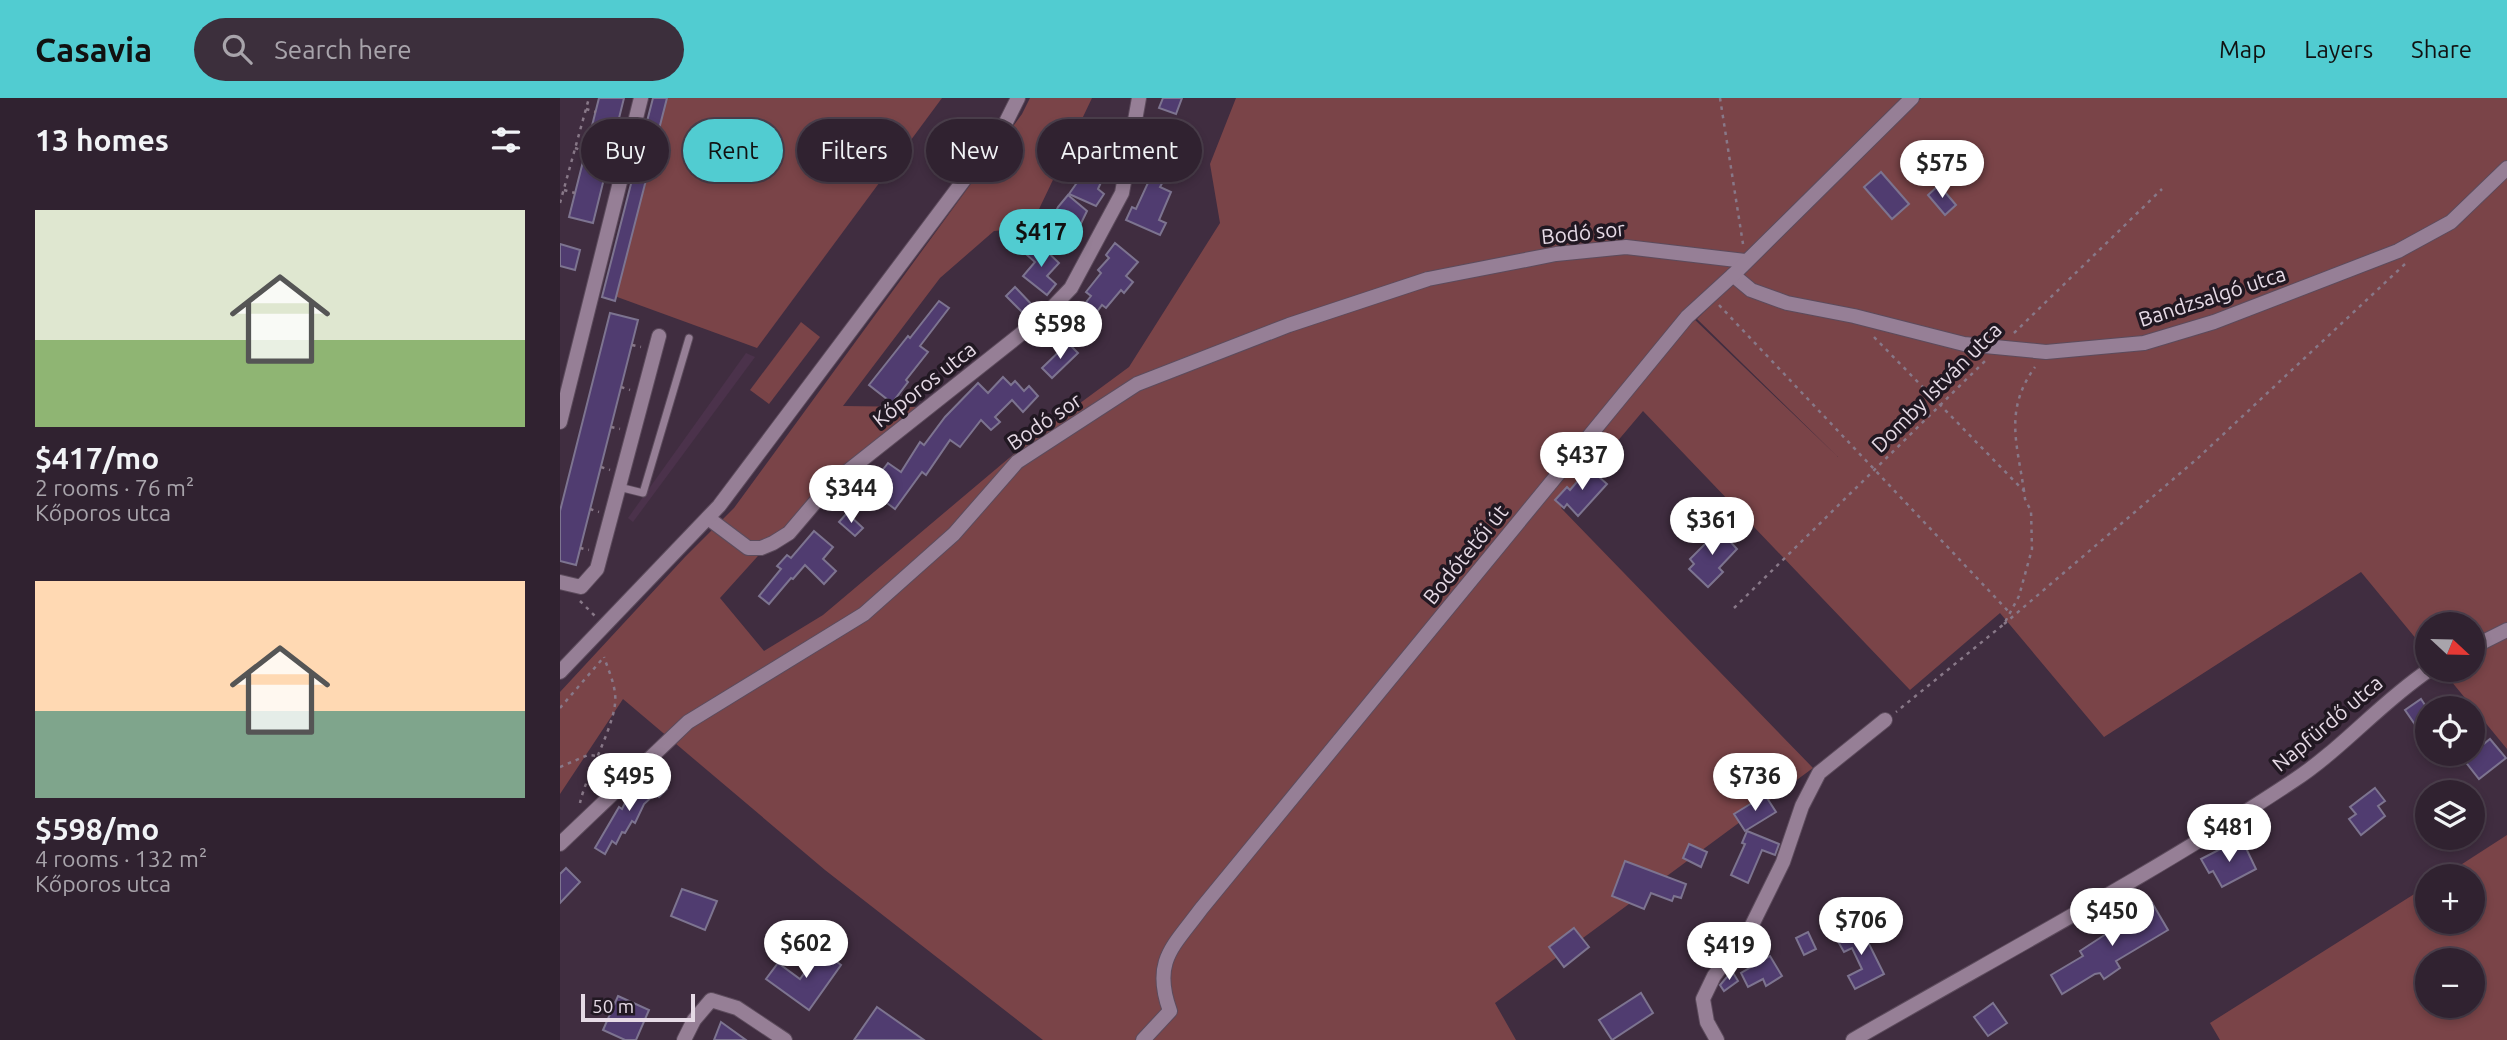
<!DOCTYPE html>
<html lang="en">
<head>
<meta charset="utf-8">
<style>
	:root { --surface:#302230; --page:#3c2f3c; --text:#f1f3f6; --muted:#a8a4ab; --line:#4b3f4c; --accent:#51ccd1 }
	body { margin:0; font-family:Ubuntu,sans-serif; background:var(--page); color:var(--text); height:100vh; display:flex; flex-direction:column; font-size:26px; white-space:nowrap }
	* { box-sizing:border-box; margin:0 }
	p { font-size:23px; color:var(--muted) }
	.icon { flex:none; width:38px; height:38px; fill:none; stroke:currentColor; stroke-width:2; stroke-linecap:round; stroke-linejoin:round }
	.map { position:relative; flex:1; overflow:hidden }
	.side { display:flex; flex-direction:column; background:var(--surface); width:560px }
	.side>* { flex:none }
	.top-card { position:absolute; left:21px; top:21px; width:665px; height:63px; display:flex; gap:14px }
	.needle { width:46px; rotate:112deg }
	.tools { position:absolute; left:1855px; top:514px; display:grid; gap:14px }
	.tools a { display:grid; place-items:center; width:70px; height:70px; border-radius:50%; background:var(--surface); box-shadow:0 4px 10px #0003,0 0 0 2px var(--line); font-size:35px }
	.scale { position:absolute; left:21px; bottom:18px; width:114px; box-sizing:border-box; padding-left:7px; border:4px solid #e6dae6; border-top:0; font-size:19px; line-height:24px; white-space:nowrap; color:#e6dae6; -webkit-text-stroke:5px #211822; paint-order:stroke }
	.price { position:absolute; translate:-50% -60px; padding:0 16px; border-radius:24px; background:#fff; color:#222; font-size:23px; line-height:46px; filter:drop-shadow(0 2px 4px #0008) }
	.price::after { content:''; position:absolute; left:50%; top:42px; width:21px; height:16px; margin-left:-10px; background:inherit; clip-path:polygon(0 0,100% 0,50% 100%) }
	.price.selected { background:var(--accent); color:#111 }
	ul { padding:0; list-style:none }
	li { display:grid; align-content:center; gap:14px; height:371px; padding:0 35px }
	li span { display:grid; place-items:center; height:217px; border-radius:0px; color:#555 }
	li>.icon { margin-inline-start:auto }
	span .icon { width:126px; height:126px; fill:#fffc; stroke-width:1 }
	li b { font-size:30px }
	h2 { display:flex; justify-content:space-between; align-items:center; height:84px; padding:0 35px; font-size:30px }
	.pill { padding:0 24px; border-radius:32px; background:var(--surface); box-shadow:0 4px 10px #0003,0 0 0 2px var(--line); font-size:24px; line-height:63px }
	.pill.selected { background:var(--accent); color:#111 }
	header { display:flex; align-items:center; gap:42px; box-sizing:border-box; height:98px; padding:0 35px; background:var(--accent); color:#111 }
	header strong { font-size:33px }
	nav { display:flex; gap:38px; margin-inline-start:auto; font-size:24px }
	.search { width:490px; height:63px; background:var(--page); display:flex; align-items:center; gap:18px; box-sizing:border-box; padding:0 24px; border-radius:38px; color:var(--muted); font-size:26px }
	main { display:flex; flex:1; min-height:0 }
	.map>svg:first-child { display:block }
	.built { fill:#4b324b }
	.green { fill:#7a4448; fill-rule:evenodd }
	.building { fill:#503c70; stroke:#7d7490; stroke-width:2 }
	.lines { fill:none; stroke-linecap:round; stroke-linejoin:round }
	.lane-casing { stroke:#5c4b5c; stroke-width:9 }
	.street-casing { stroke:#5c4b5c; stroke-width:16 }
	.path { stroke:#887888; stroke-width:2.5; stroke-dasharray:3.5 5; stroke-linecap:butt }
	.lane { stroke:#967f96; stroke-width:7 }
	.street { stroke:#967f96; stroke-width:14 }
	.labels { text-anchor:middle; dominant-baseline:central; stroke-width:7; stroke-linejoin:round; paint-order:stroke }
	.street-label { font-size:21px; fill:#e6dae6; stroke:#211822 }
</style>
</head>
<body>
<header>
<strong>Casavia</strong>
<div class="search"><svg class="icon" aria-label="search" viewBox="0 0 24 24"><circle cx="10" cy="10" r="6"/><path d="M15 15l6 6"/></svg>Search here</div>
<nav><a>Map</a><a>Layers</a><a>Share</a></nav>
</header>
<main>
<section class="side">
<h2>13 homes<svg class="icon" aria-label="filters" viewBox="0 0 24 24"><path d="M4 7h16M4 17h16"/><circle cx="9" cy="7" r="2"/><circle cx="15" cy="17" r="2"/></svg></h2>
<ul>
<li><span style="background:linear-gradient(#dfe7d0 60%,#8fb573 0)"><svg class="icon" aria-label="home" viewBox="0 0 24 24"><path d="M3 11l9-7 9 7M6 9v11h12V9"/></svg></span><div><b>$417/mo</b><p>2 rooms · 76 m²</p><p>Kőporos utca</p></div></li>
<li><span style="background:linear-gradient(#ffd9b3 60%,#7fa58c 0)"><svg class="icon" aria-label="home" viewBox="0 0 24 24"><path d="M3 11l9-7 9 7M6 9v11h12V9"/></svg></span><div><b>$598/mo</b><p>4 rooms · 132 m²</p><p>Kőporos utca</p></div></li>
</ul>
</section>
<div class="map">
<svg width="1947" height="942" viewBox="0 0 1947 942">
	<rect width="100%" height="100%" fill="#402d40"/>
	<polygon class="built" points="186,255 195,259 73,424 68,420"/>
	<g class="green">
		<polygon points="102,0 382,0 197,250 49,196"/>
		<polygon points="470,0 532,0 470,130 434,133 380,180 283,308 360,309 243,408 160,500 204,553 263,517 474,339 569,269 660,125 650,66 676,0 1359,0 1133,220 1278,359 1137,221 1361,0 1947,0 1947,651 1882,572 1913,572 1913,527 1867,527 1867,554 1801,474 1544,639 1440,515 1350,592 1083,313 1001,410 1253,670 935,905 956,942 483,942 265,772 63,601 0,696 0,594 125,459 174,410 462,16"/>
		<polygon points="241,224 260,239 209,306 190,292"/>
		<path d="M1947 737V942H1660L1650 925 1867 788V824H1913V779H1882ZM1867 863H1913V908H1867Z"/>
	</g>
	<g class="building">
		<polygon points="39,0 64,0 33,125 9,119"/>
		<polygon points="93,0 107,0 55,203 42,199"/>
		<polygon points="603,0 622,0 616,16 599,10"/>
		<polygon points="542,26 563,35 538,91 544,96 536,108 509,96 523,76 520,74"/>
		<polygon points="588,46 615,62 600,89 611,94 599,122 606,125 600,137 566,122 572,109 576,111 593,74 577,65"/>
		<polygon points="1321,74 1349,106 1332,121 1304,89"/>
		<polygon points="1379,87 1396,107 1385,117 1368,97"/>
		<polygon points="508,97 527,113 511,146 486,134 498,109"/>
		<polygon points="478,145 499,165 487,178 496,186 487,197 463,178 475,164 467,157"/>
		<polygon points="555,145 578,164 566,178 573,184 564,195 561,192 546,210 542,207 527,227 515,218 531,198 526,194 541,175 538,172 549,160 546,157"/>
		<polygon points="0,146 20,152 15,172 0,168"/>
		<polygon points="455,189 475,210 466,218 446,198"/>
		<polygon points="379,203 389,210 360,248 368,254 346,282 348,284 332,305 309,287 348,238 350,240"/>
		<polygon points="50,215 78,222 16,467 0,463 0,413"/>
		<polygon points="508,245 518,255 492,280 482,270"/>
		<polygon points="443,279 451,287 455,283 464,293 469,288 478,298 463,314 452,302 435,319 440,324 431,332 421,322 400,349 390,342 366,377 362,374 335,411 308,391 328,365 341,374 360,344 364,347 385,319 418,285 428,295"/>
		<polygon points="1029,370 1047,386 1018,418 1007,406 1004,410 995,402 1007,389 1010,392"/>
		<polygon points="287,415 303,430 295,438 279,424"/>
		<polygon points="1156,428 1177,451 1159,470 1163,474 1148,489 1129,471 1134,466 1130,461 1148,443 1145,440"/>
		<polygon points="254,433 273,449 263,461 276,473 264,486 245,467 233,481 231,480 209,506 199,498 221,471 217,468 227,457 231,460"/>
		<polygon points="1861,601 1867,610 1867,644 1845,612"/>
		<polygon points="1930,641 1946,660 1919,681 1904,662"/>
		<polygon points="94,678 107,691 99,699 95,696 84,706 75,725 72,723 65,735 62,734 56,746 52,743 45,756 35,750 59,709 62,711 67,701"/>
		<polygon points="1815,690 1825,703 1818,708 1825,718 1801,737 1789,721 1796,716 1790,709"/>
		<polygon points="1205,697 1216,714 1185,733 1174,716"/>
		<polygon points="1187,733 1219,746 1215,757 1202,752 1188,785 1171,777 1185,746 1182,745"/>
		<polygon points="1674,744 1677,750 1684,746 1696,771 1662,789 1653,773 1649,775 1641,761"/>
		<polygon points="1129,746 1147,754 1141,769 1123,760"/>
		<polygon points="1065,763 1126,786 1121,800 1114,798 1112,803 1091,795 1084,811 1052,798"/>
		<polygon points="6,770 20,784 0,805 0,776"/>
		<polygon points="122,791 157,803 145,832 111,818"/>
		<polygon points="1591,803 1608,832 1556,863 1560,870 1544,881 1540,875 1535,876 1502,896 1491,877 1523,858 1520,853 1546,836 1545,834 1573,817 1572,815"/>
		<polygon points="1300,828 1324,876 1295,891 1288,878 1302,871 1292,850 1284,854 1276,840"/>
		<polygon points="1014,830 1029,849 1004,869 989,849"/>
		<polygon points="1248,834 1256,851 1244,857 1236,840"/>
		<polygon points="261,852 281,867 249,912 206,881 218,865 240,881"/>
		<polygon points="1210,858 1222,878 1206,888 1203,881 1188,889 1181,875"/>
		<polygon points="1172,873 1178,883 1164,893 1160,887"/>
		<polygon points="1081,895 1093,915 1052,942 1039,922"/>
		<polygon points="58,898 89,912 76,942 65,942 43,932"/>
		<polygon points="1433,905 1447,925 1428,938 1414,919"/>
		<polygon points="317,909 364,942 294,942"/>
		<polygon points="161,924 186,942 154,942"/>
	</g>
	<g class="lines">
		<defs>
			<polyline id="lane" points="59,389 83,395 129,240"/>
			<g id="street">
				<polyline points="1173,177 1191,192 1227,205 1294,218 1404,246 1486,254 1584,245 1654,224 1838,153 1891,124 1947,70"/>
				<polyline points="0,324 81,0"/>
				<polyline points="148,420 188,450 201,450 213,445 229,435 269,388 486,216 511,190 562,95 579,0"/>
				<polyline points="0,484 21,489 37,471 99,238"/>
				<polyline points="1913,549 1947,532"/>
				<polyline points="0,574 159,408 443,30 458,0"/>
				<polyline points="0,746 128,624 304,516 394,436 457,364 577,286 729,227 868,181 996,156 1066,149 1185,163"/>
				<polyline points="124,942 134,922 151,902 177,910 225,942"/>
				<path d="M583 942 610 913C592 863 613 849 641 811L1127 219 1173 177 1352 0"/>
				<polyline points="1157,942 1147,924 1143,901 1154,878 1191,829 1223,764 1242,708 1259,675 1325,622"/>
				<path d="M1293 942C1440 857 1591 777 1733 683 1782 651 1820 605 1869 572"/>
			</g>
		</defs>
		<use href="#lane" class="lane-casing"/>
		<use href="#street" class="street-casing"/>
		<g class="path">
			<polyline points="1160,0 1183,146"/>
			<polyline points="26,11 36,14"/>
			<polyline points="15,50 26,54"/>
			<polyline points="4,92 15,95"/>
			<polyline points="0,105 29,0"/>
			<polyline points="1159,207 1450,515"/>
			<polyline points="1454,235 1602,91"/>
			<polyline points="1314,239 1464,393 1465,401 1471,413 1472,451 1459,498 1444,526 1336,614"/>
			<polyline points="72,247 81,249"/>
			<polyline points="61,289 70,292"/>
			<polyline points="51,329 60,331"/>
			<polyline points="41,369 50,372"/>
			<path d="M1464 393C1457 345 1444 312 1475 269"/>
			<polyline points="30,411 39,414"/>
			<polyline points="20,450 29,452"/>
			<polyline points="20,503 35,518"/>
			<polyline points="1174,510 1426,262"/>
			<polyline points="1444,526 1638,360 1845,166"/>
			<polyline points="0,610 44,559"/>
			<polyline points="0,669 28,657 38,658"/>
			<path d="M20 705C26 676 59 622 55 596 54 584 48 571 44 559"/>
		</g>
		<use href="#lane" class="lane"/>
		<use href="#street" class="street"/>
	</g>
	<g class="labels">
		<g class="street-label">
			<text transform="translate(1023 134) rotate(-6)">Bodó sor</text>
			<text transform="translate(1652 198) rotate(-18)">Bandzsalgó utca</text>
			<text transform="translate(364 286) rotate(-38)">Kőporos utca</text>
			<text transform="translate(1376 289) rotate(-45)">Domby István utca</text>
			<text transform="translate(484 323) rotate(-34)">Bodó sor</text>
			<text transform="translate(905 456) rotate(-51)">Bodótetői út</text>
			<text transform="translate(1767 625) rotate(-40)">Napfürdő utca</text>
		</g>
	</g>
</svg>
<div class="tools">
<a><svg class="needle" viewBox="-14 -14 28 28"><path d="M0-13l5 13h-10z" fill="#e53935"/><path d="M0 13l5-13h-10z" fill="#a8a4ab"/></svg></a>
<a><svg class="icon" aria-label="locate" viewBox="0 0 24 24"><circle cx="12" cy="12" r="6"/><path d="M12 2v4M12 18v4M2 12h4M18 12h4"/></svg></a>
<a><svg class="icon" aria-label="layers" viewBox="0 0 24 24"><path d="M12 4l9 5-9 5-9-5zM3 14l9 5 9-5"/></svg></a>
<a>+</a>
<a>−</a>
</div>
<div class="scale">50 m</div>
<b class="price" style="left:1382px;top:102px">$575</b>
<b class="price selected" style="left:481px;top:171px">$417</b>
<b class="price" style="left:500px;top:263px">$598</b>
<b class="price" style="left:1022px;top:394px">$437</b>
<b class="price" style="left:291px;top:427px">$344</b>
<b class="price" style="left:1152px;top:459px">$361</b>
<b class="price" style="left:69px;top:715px">$495</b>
<b class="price" style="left:1195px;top:715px">$736</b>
<b class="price" style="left:1669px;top:766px">$481</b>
<b class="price" style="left:1552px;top:850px">$450</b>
<b class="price" style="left:1301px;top:859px">$706</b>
<b class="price" style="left:246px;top:882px">$602</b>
<b class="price" style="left:1169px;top:884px">$419</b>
<div class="top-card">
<a class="pill">Buy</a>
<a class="pill selected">Rent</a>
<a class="pill">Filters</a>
<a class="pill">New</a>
<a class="pill">Apartment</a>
</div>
</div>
</main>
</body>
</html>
